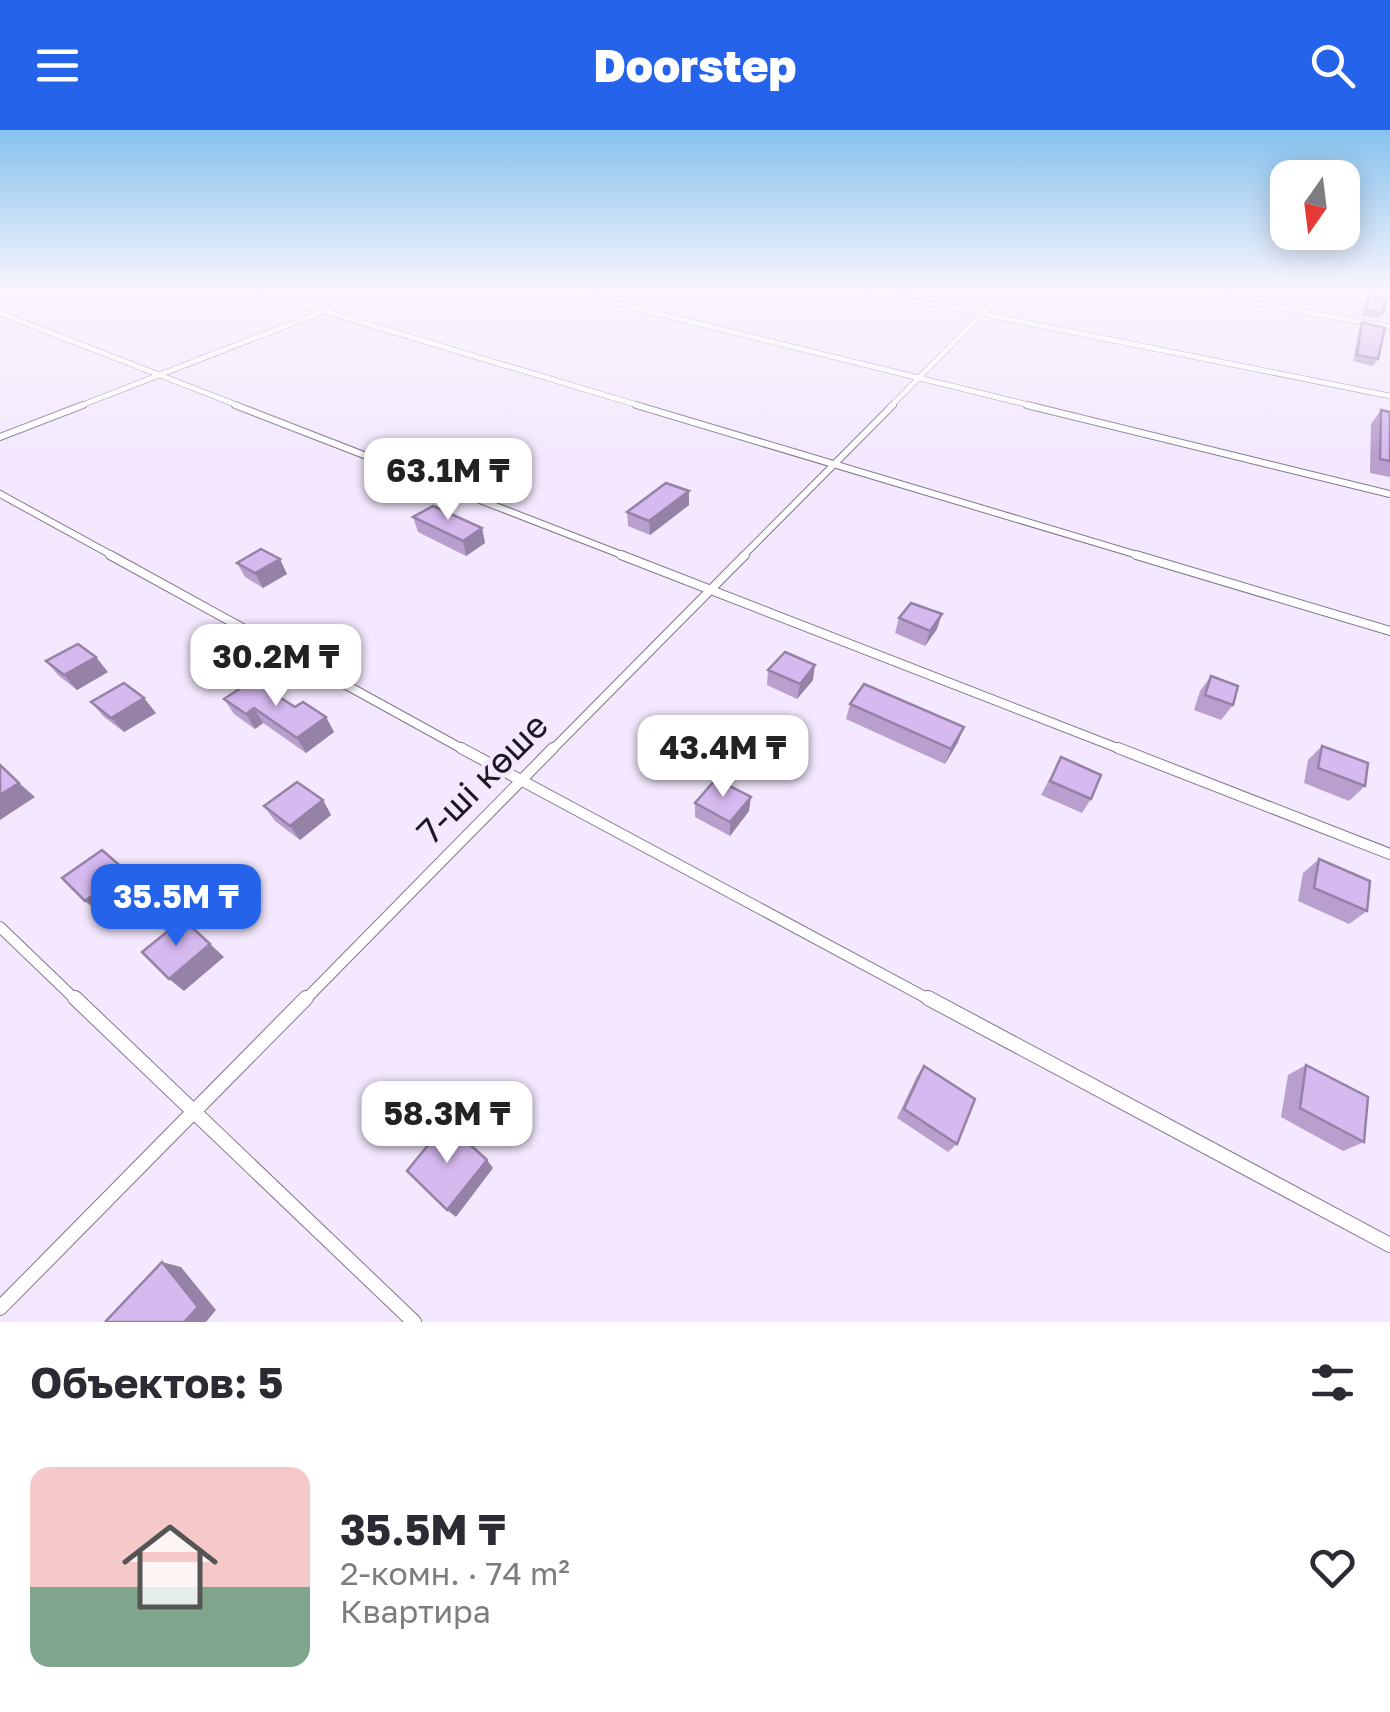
<!DOCTYPE html>
<html lang="ru">
<head>
<meta charset="utf-8">
<style>
	:root { --surface:#fff; --page:#f7f7f7; --text:#2b2b33; --muted:#7c7c81; --line:#e1e1e2; --accent:#2563eb }
	body { margin:0; font-family:"Golos Text",sans-serif; background:var(--page); color:var(--text); height:100vh; display:flex; flex-direction:column; font-size:38px; white-space:nowrap }
	* { box-sizing:border-box; margin:0 }
	p { font-size:32px; color:var(--muted) }
	.icon { flex:none; width:55px; height:55px; fill:none; stroke:currentColor; stroke-width:2; stroke-linecap:round; stroke-linejoin:round }
	.map { position:relative; height:1192px; overflow:hidden }
	.side { display:flex; flex-direction:column; background:var(--surface); flex:1 }
	.side>* { flex:none }
	.needle { width:65px; rotate:194deg }
	.tools { position:absolute; left:1270px; top:30px; display:grid; gap:20px }
	.tools a { display:grid; place-items:center; width:90px; height:90px; border-radius:20px; background:var(--surface); box-shadow:0 5px 25px #0003; font-size:50px }
	.price { position:absolute; translate:-50% -85px; padding:0 22px; border-radius:20px; background:#fff; color:#222; font-size:32px; line-height:65px; filter:drop-shadow(0 2px 5px #0008) }
	.price::after { content:''; position:absolute; left:50%; top:60px; width:30px; height:22px; margin-left:-15px; background:inherit; clip-path:polygon(0 0,100% 0,50% 100%) }
	.price.selected { background:var(--accent); color:#fff }
	ul { padding:0; list-style:none }
	li { display:flex; align-items:center; gap:30px; height:250px; padding:0 30px }
	li+li { border-top:2px solid var(--line) }
	li span { display:grid; place-items:center; flex:none; width:280px; height:200px; border-radius:20px; color:#555 }
	li>.icon { margin-inline-start:auto }
	span .icon { width:120px; height:120px; fill:#fffc; stroke-width:1 }
	li b { font-size:42px }
	h2 { display:flex; justify-content:space-between; align-items:center; height:120px; padding:0 30px; font-size:42px }
	header { display:flex; justify-content:space-between; align-items:center; height:130px; padding:0 30px; background:var(--accent); color:#fff; font-size:45px; font-weight:800 }
	.map>svg:first-child { display:block }
	.lines { fill:none; stroke-linecap:round; stroke-linejoin:round }
	.service-far4-casing { stroke:#82768d; stroke-width:6 }
	.service-far3-casing { stroke:#82768d; stroke-width:8 }
	.service-far2-casing { stroke:#82768d; stroke-width:10 }
	.service-far1-casing { stroke:#82768d; stroke-width:12 }
	.service-casing { stroke:#82768d; stroke-width:16 }
	.service-far4 { stroke:#fff; stroke-width:5 }
	.service-far3 { stroke:#fff; stroke-width:6 }
	.service-far2 { stroke:#fff; stroke-width:8 }
	.service-far1 { stroke:#fff; stroke-width:10 }
	.service { stroke:#fff; stroke-width:14 }
	.wall { fill:#b89fce }
	.shaded-wall { fill:#9682a7 }
	.building { fill:#d6b9ef; stroke:#9682a7; stroke-width:2.5 }
	.labels { text-anchor:middle; dominant-baseline:central; stroke-width:8; stroke-linejoin:round; paint-order:stroke }
	.street-label { font-size:35px; fill:#1c1720; stroke:#f3e8fd }
</style>
</head>
<body>
<header><svg class="icon" aria-label="menu" viewBox="0 0 24 24"><path d="M4 6h16M4 12h16M4 18h16"/></svg>Doorstep<svg class="icon" aria-label="search" viewBox="0 0 24 24"><circle cx="10" cy="10" r="6"/><path d="M15 15l6 6"/></svg></header>
<div class="map">
<svg width="1390" height="1192" viewBox="0 0 1390 1192">
	<rect width="100%" height="100%" fill="#f3e8fd"/>
	<g class="lines">
		<defs>
			<g id="service-far4">
				<polyline points="254,160 644,277"/>
				<polyline points="562,160 1037,277"/>
				<polyline points="864,160 1390,266"/>
				<polyline points="1182,160 1390,197"/>
				<polyline points="0,183 242,277"/>
				<polyline points="77,277 378,160"/>
				<polyline points="890,277 1006,160"/>
			</g>
			<g id="service-far3">
				<polyline points="235,275 627,427"/>
				<polyline points="636,275 1144,427"/>
				<polyline points="1027,275 1390,364"/>
				<polyline points="0,307 83,275"/>
				<polyline points="0,364 115,427"/>
				<polyline points="742,427 893,275"/>
			</g>
			<g id="service-far2">
				<polyline points="110,425 466,621"/>
				<polyline points="621,425 1125,621"/>
				<polyline points="1136,425 1390,501"/>
				<polyline points="551,621 745,425"/>
			</g>
			<g id="service-far1">
				<polyline points="461,618 932,871"/>
				<polyline points="1118,618 1390,724"/>
				<polyline points="0,797 77,871"/>
				<polyline points="304,871 553,618"/>
			</g>
			<g id="service">
				<polyline points="75,868 414,1192"/>
				<polyline points="928,868 1390,1115"/>
				<polyline points="0,1178 306,868"/>
			</g>
		</defs>
		<use href="#service-far4" class="service-far4-casing"/>
		<use href="#service-far3" class="service-far3-casing"/>
		<use href="#service-far2" class="service-far2-casing"/>
		<use href="#service-far1" class="service-far1-casing"/>
		<use href="#service" class="service-casing"/>
		<use href="#service-far4" class="service-far4"/>
		<use href="#service-far3" class="service-far3"/>
		<use href="#service-far2" class="service-far2"/>
		<use href="#service-far1" class="service-far1"/>
		<use href="#service" class="service"/>
	</g>
	<g class="wall">
		<polygon points="1369,166 1383,183 1379,189 1362,186 1365,172"/>
		<polygon points="1362,192 1378,229 1373,236 1353,231 1359,198"/>
		<polygon points="1381,280 1390,282 1390,347 1370,343 1371,294"/>
		<polygon points="689,375 650,405 628,396 627,382"/>
		<polygon points="413,387 482,398 485,413 466,426 418,402"/>
		<polygon points="237,433 287,444 263,458 245,447"/>
		<polygon points="899,488 937,499 925,516 895,503"/>
		<polygon points="46,531 108,542 77,560 59,546"/>
		<polygon points="768,540 813,550 797,569 767,555"/>
		<polygon points="1211,546 1233,575 1221,590 1194,580 1200,561"/>
		<polygon points="224,569 295,577 326,587 334,602 306,623 263,593 255,599 234,584"/>
		<polygon points="91,572 156,583 124,602 104,587"/>
		<polygon points="850,574 958,612 945,634 846,589"/>
		<polygon points="1322,616 1365,656 1349,671 1304,653 1308,630"/>
		<polygon points="1061,627 1091,669 1082,683 1041,665"/>
		<polygon points="323,670 331,685 300,710 275,691 264,676"/>
		<polygon points="695,673 749,681 730,706 695,687"/>
		<polygon points="1319,729 1367,781 1349,794 1298,771 1303,743"/>
		<polygon points="1306,935 1364,1012 1343,1021 1281,987 1288,945"/>
		<polygon points="924,936 957,1014 948,1022 897,988 917,946"/>
	</g>
	<g class="shaded-wall">
		<polygon points="689,361 689,375 650,405 649,391"/>
		<polygon points="482,398 485,413 466,426 463,411"/>
		<polygon points="280,429 287,444 263,458 255,443"/>
		<polygon points="942,484 937,499 925,516 930,501"/>
		<polygon points="96,527 108,542 77,560 64,545"/>
		<polygon points="815,535 813,550 797,569 800,554"/>
		<polygon points="144,568 156,583 124,602 111,588"/>
		<polygon points="254,578 263,593 255,599 246,584"/>
		<polygon points="326,587 334,602 306,623 297,608"/>
		<polygon points="964,597 958,612 945,634 951,619"/>
		<polygon points="19,653 35,667 0,690 0,665"/>
		<polygon points="751,667 749,681 730,706 730,692"/>
		<polygon points="323,670 331,685 300,710 290,696"/>
		<polygon points="126,741 140,755 101,784 85,771"/>
		<polygon points="210,814 224,827 184,861 169,849"/>
		<polygon points="487,1030 493,1038 456,1087 447,1080"/>
		<polygon points="162,1132 181,1137 216,1180 206,1192 184,1192"/>
	</g>
	<g class="building">
		<polygon points="1369,166 1386,169 1383,183 1365,180"/>
		<polygon points="1362,192 1385,198 1378,229 1357,225"/>
		<polygon points="1381,280 1390,282 1390,331 1380,329"/>
		<polygon points="666,353 689,361 649,391 627,382"/>
		<polygon points="433,376 482,398 463,411 413,387"/>
		<polygon points="261,419 280,429 255,443 237,433"/>
		<polygon points="911,473 942,484 930,501 899,488"/>
		<polygon points="78,514 96,527 64,545 46,531"/>
		<polygon points="785,522 815,535 800,554 768,540"/>
		<polygon points="1211,546 1238,556 1233,575 1205,565"/>
		<polygon points="253,550 295,577 303,572 326,587 297,608 254,578 246,584 224,569"/>
		<polygon points="124,553 144,568 111,588 91,572"/>
		<polygon points="864,554 964,597 951,619 850,574"/>
		<polygon points="1322,616 1368,633 1365,656 1318,638"/>
		<polygon points="1061,627 1101,645 1091,669 1050,651"/>
		<polygon points="0,635 19,653 0,665"/>
		<polygon points="716,649 751,667 730,692 695,673"/>
		<polygon points="297,652 323,670 290,696 264,676"/>
		<polygon points="102,720 126,741 85,771 62,748"/>
		<polygon points="1319,729 1370,751 1367,781 1314,758"/>
		<polygon points="183,789 210,814 169,849 142,822"/>
		<polygon points="1306,935 1368,967 1364,1012 1300,978"/>
		<polygon points="924,936 975,969 957,1014 904,979"/>
		<polygon points="446,993 487,1030 447,1080 407,1041"/>
		<polygon points="162,1132 198,1177 184,1192 107,1192 106,1191"/>
	</g>
	<linearGradient id="sky" x2="0" y2="1"><stop stop-color="#87c2ee"/><stop offset="0.49" stop-color="#faf5fe"/><stop offset="1" stop-color="#faf5fe" stop-opacity="0"/></linearGradient>
	<rect width="1390" height="327" fill="url(#sky)"/>
	<g class="labels">
		<g class="street-label">
			<text transform="translate(482 648) rotate(-45)">7-ші көше</text>
		</g>
	</g>
</svg>
<div class="tools">
<a><svg class="needle" viewBox="-14 -14 28 28"><path d="M0-13l5 13h-10z" fill="#e53935"/><path d="M0 13l5-13h-10z" fill="#7c7c81"/></svg></a>
</div>
<b class="price" style="left:448px;top:393px">63.1M ₸</b>
<b class="price" style="left:276px;top:579px">30.2M ₸</b>
<b class="price" style="left:723px;top:670px">43.4M ₸</b>
<b class="price selected" style="left:176px;top:819px">35.5M ₸</b>
<b class="price" style="left:447px;top:1036px">58.3M ₸</b>
</div>
<section class="side">
<h2>Объектов: 5<svg class="icon" aria-label="filters" viewBox="0 0 24 24"><path d="M4 7h16M4 17h16"/><circle cx="9" cy="7" r="2"/><circle cx="15" cy="17" r="2"/></svg></h2>
<ul>
<li><span style="background:linear-gradient(#f6c9c9 60%,#7fa58c 0)"><svg class="icon" aria-label="home" viewBox="0 0 24 24"><path d="M3 11l9-7 9 7M6 9v11h12V9"/></svg></span><div><b>35.5M ₸</b><p>2-комн. · 74 m²</p><p>Квартира</p></div><svg class="icon" aria-label="heart" viewBox="0 0 24 24"><path d="M12 20l-8-8c-3-5 5-10 8-4 3-6 11-1 8 4z"/></svg></li>
</ul>
</section>
</body>
</html>
